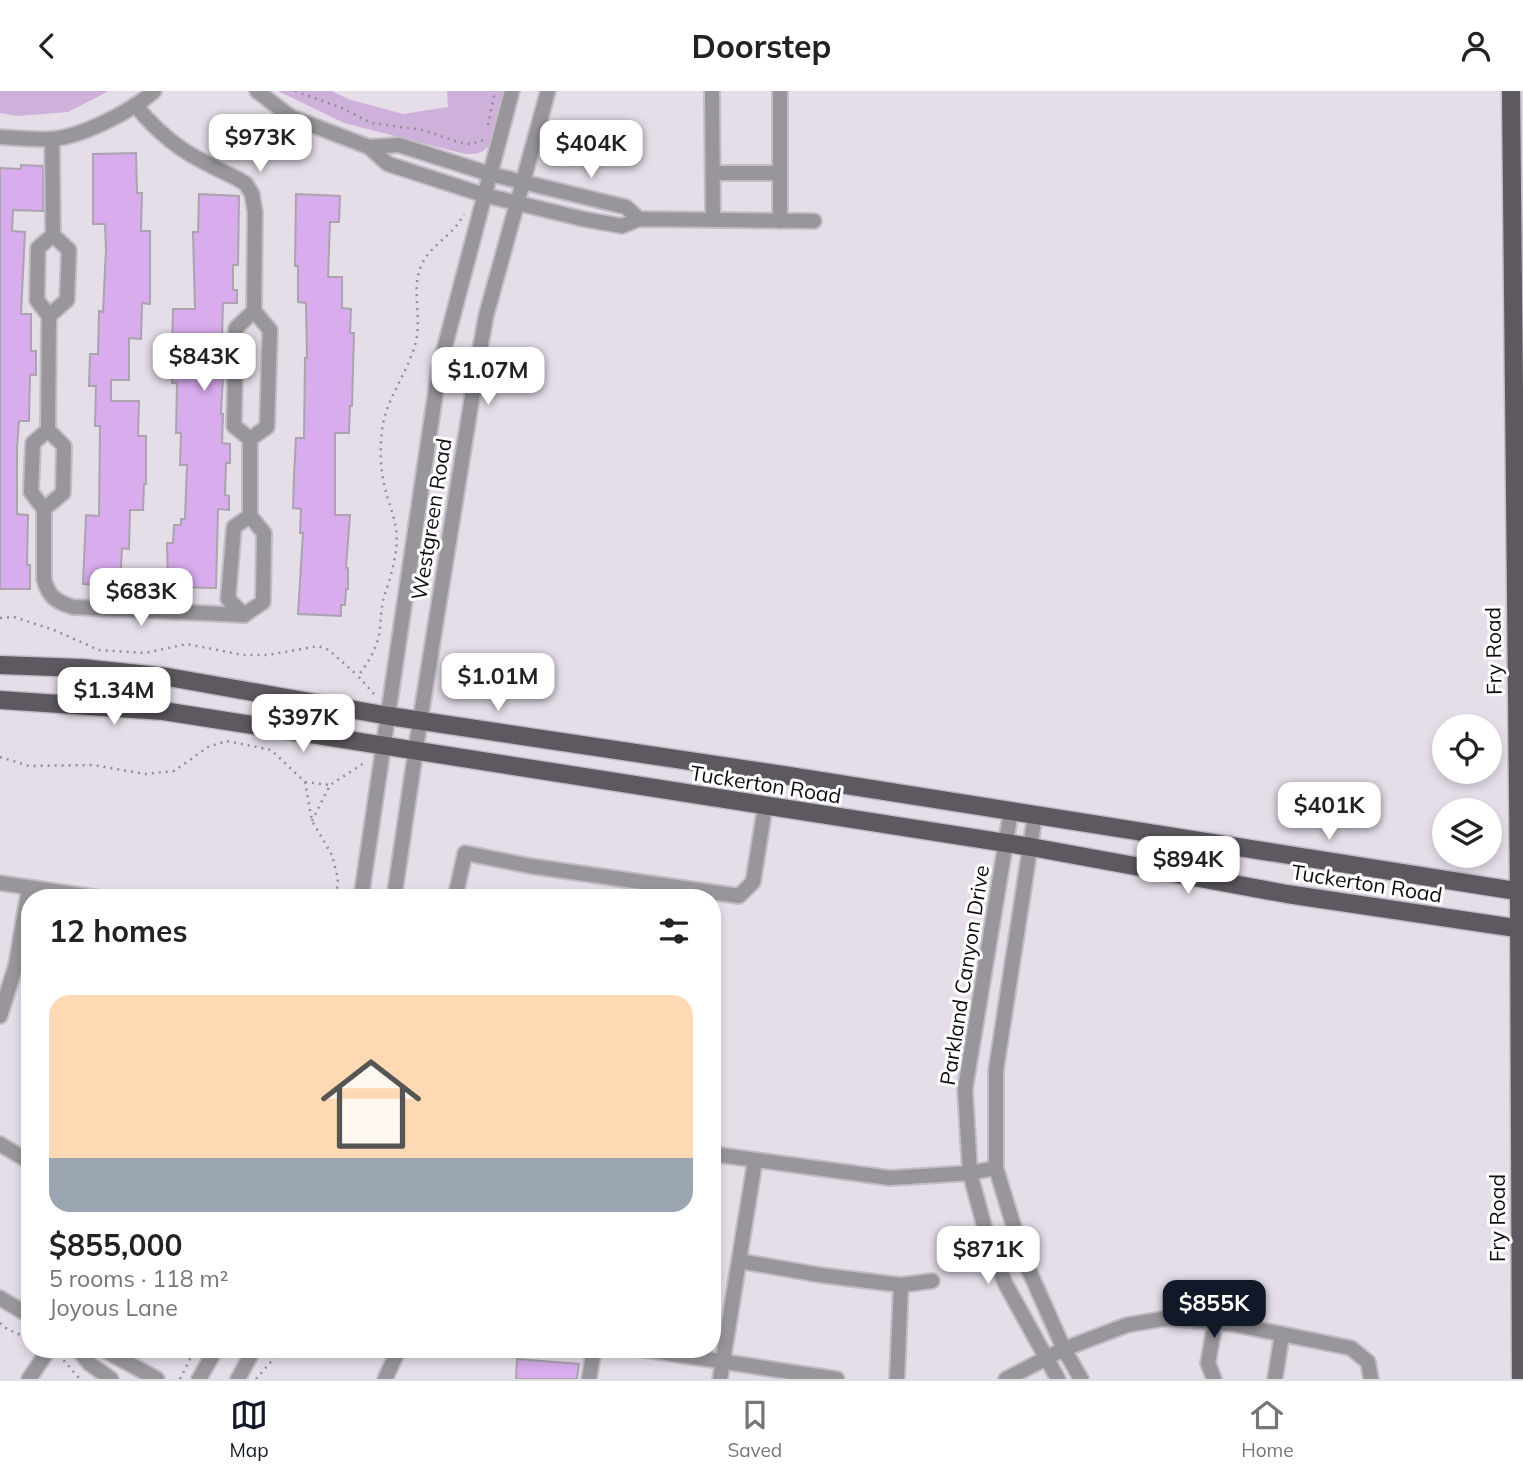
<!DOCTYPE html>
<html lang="en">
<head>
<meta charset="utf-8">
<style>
	:root { --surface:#fff; --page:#f6f6f6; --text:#222; --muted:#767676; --line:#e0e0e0; --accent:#111827 }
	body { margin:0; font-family:Mulish,sans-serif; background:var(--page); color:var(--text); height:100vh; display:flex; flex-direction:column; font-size:26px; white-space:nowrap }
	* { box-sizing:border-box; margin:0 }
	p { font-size:23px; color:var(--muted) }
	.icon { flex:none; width:38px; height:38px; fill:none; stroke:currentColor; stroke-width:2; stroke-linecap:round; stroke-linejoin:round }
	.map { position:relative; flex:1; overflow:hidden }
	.sheet { position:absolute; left:21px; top:798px; width:700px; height:469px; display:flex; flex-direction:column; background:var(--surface); border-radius:28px; box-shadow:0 4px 10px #0003 }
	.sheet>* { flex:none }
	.fabs { position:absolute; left:1432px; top:623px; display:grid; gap:14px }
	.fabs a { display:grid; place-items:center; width:70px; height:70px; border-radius:50%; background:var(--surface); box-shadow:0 4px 10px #0003; font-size:35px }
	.price { position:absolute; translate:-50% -60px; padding:0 16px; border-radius:14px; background:#fff; color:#222; font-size:23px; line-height:46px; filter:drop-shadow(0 2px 4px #0008) }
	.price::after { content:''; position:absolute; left:50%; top:42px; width:21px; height:16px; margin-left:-10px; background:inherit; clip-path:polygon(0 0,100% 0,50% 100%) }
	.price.current { background:var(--accent); color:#fff }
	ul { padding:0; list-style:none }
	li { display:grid; align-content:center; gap:14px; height:371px; padding:0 28px }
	li span { display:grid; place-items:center; height:217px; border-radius:21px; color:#555 }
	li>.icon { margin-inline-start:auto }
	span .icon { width:126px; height:126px; fill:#fffc; stroke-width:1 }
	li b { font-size:30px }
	h2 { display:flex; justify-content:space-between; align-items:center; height:84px; padding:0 28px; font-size:30px }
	header { display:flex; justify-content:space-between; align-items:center; height:91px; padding:0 28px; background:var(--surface); font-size:32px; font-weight:700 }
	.dock { display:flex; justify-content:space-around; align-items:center; height:98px; border-top:2px solid var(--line); background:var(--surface); font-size:19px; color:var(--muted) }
	.dock a { display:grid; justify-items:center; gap:4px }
	.dock .current { color:var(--accent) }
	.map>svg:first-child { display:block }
	.green { fill:#ceb1db }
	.building { fill:#d8aced; stroke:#aba4ae; stroke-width:2 }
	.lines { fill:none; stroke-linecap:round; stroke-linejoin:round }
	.minor-casing { stroke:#c3bcc6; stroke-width:18 }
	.major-casing { stroke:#c3bcc6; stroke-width:21 }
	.path { stroke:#938e96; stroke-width:2.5; stroke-dasharray:2 5; stroke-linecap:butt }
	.minor { stroke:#99969b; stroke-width:14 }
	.major { stroke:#5e5960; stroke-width:18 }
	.labels { text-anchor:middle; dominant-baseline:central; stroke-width:6; stroke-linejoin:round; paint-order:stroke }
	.street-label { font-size:21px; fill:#0e0c0f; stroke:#fff }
</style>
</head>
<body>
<header><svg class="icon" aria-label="back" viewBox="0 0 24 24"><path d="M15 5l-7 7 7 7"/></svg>Doorstep<svg class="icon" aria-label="person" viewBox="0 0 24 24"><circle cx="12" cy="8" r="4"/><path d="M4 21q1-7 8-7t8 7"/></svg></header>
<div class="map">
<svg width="1523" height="1288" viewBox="0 0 1523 1288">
	<rect width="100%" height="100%" fill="#e5dee9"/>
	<g class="green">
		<polygon points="0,0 109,0 68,21 17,25 0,22"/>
		<path d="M278 0H332L348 8 403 23 448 16 447 0H504C500 14 496 46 487 57 481 63 473 63 465 63L344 32Z"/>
	</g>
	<g class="building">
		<polygon points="136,62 137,102 142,102 141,140 150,140 150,213 142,212 141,248 129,247 129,289 111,289 111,310 139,310 138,345 146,345 146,393 144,393 143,419 130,419 129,458 122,457 120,495 83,493 86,424 99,425 100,335 95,335 96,295 89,295 90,263 98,263 99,220 103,221 106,158 105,133 93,133 93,63"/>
		<polygon points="21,74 43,75 43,120 13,119 12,140 25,141 21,223 31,223 31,260 36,260 36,284 30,284 29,330 19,330 17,357 17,423 28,424 27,474 30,474 30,498 0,498 0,77 21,78"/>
		<polygon points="199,103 239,105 238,174 233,174 233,199 237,199 237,212 223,212 222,247 225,247 221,323 223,323 222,352 230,353 230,372 226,372 225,404 229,405 229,419 218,418 216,497 168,496 167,452 173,452 174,434 181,434 181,428 185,428 187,374 180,374 181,342 176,342 177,292 172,292 172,281 176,281 176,255 172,255 173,218 195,218 193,141 198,141"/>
		<polygon points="296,103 340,105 339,131 330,131 328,186 342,186 342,217 351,218 350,242 354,242 352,315 350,315 349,342 335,342 335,424 350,424 346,477 348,477 348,498 346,498 345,514 341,514 341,525 298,523 303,442 300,442 301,418 293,417 294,385 296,347 304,347 305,267 307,267 306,212 298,211 298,175 295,175"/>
		<polygon points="517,1268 579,1273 577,1288 516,1288"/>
	</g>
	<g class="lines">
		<defs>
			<g id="minor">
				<polyline points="257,0 291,26 369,56 388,73 484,104 583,128 622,135 639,128 814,130"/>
				<polyline points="712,0 713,129"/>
				<polyline points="780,0 780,130"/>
				<path d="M135 14C169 55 192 66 238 88L246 93 252 103 255 121 254 220 270 239 267 336 250 348"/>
				<path d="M0 46C16 47 33 49 50 48 80 47 132 20 154 0"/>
				<polyline points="369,56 399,54 490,83 626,116 639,128"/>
				<polyline points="713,82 780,82"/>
				<polyline points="49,225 67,209 69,159 53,144 52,48"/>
				<path d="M48 339 33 352 31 401 44 418V488C48 505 56 511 73 516L244 524"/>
				<polyline points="250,348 234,335 236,237 254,220"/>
				<polyline points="44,418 63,402 64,355 48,339 49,225 37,209 38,157 53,144"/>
				<polyline points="244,524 263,511 264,442 250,425 250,348"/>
				<polyline points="244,524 228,508 234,436 250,425"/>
				<polyline points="1011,720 965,998 970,1082 985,1138 1005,1192 1058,1288"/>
				<polyline points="1035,724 996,979 996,1077 1023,1166 1064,1258 1081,1288"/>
				<polyline points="0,792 100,807"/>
				<polyline points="361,807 439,278 512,0"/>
				<polyline points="394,807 420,630 478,269 486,225 548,0"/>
				<polyline points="455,807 465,762 530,775 739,805 753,791 765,716"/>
				<polyline points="0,925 16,874 29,797"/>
				<polyline points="0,1053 30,1071"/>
				<polyline points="712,1063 890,1087 970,1082 996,1077"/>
				<polyline points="739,1170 820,1184 901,1194 897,1288"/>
				<polyline points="901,1194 932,1190"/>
				<polyline points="0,1207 30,1225"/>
				<polyline points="77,1258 90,1273 111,1288"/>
				<polyline points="102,1258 157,1288"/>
				<polyline points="640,1258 837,1288"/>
				<polyline points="29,1288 49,1258"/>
				<polyline points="199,1288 216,1258"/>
				<polyline points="238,1288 254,1258"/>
				<polyline points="385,1288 399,1258"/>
				<polyline points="589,1288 594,1258"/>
				<polyline points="720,1288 755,1070"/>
				<polyline points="1006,1288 1064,1258 1127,1234 1168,1227 1232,1233 1351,1257 1368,1271 1371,1288"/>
				<polyline points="1214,1288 1208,1272 1215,1232"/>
				<polyline points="1275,1288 1282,1243"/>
			</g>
			<g id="major">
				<polyline points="1511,0 1519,801 1521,1288"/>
				<polyline points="0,574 82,577 168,586 389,625 783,684 1523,801"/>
				<polyline points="0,609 163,620 1031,756 1287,803 1523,838"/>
			</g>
		</defs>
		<use href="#minor" class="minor-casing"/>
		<use href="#major" class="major-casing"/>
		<g class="path">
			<polyline points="295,0 342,17 371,32 423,39 461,52 470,53 484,49"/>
			<polyline points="488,34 495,0"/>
			<polyline points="0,527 14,526 54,539 99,559 145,562 187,553 243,564 268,564 318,555 329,559 358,585"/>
			<path d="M374 603 358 585C368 572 379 554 380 537 381 527 381 516 384 506 391 485 399 460 396 438 394 424 388 410 385 397 380 378 380 358 382 339 386 306 409 281 416 250 422 224 410 195 423 171 432 153 453 145 464 123"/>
			<polyline points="0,666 29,675 93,674 145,683 174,680 208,656 227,650 271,659 305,691 312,730 332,764 338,788 336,807"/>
			<polyline points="305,691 330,694"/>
			<polyline points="312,730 330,694 364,672"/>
			<polyline points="0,1232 7,1238 30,1248"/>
			<polyline points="59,1264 80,1288"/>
			<polyline points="180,1288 195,1258"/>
			<polyline points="256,1288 282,1258"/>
		</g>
		<use href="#minor" class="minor"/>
		<use href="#major" class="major"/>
	</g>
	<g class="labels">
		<g class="street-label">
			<text transform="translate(431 428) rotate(-81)">Westgreen Road</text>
			<text transform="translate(1493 560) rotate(-91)">Fry Road</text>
			<text transform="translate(766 693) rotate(9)">Tuckerton Road</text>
			<text transform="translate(1367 792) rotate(9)">Tuckerton Road</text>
			<text transform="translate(964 884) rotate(-81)">Parkland Canyon Drive</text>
			<text transform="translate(1497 1127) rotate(-90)">Fry Road</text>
		</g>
	</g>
</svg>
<div class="fabs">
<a><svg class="icon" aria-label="locate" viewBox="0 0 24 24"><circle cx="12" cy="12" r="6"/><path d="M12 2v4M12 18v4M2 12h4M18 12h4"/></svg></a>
<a><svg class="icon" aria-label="layers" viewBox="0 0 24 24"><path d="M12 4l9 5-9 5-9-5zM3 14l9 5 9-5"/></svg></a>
</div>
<b class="price" style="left:260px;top:83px">$973K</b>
<b class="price" style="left:591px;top:89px">$404K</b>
<b class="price" style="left:204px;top:302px">$843K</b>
<b class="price" style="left:488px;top:316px">$1.07M</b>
<b class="price" style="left:141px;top:537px">$683K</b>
<b class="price" style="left:498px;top:622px">$1.01M</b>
<b class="price" style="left:114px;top:636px">$1.34M</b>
<b class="price" style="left:303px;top:663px">$397K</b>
<b class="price" style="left:1329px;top:751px">$401K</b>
<b class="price" style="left:1188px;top:805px">$894K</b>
<b class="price" style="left:988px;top:1195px">$871K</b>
<b class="price current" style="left:1214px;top:1249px">$855K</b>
<section class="sheet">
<h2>12 homes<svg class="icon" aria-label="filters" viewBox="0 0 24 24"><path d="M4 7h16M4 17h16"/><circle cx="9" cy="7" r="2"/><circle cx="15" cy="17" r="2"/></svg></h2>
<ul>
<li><span style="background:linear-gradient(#ffd9b3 75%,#9aa5b1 0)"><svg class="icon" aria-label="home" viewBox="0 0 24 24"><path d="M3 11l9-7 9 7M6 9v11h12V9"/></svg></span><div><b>$855,000</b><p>5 rooms · 118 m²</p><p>Joyous Lane</p></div></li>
</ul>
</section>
</div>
<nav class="dock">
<a class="current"><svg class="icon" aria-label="map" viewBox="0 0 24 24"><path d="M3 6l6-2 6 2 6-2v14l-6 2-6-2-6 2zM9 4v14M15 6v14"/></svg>Map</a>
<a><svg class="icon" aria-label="saved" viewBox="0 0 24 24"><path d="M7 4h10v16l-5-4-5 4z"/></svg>Saved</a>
<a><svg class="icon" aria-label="home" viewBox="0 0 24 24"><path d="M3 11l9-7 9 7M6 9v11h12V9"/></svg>Home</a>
</nav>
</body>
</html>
